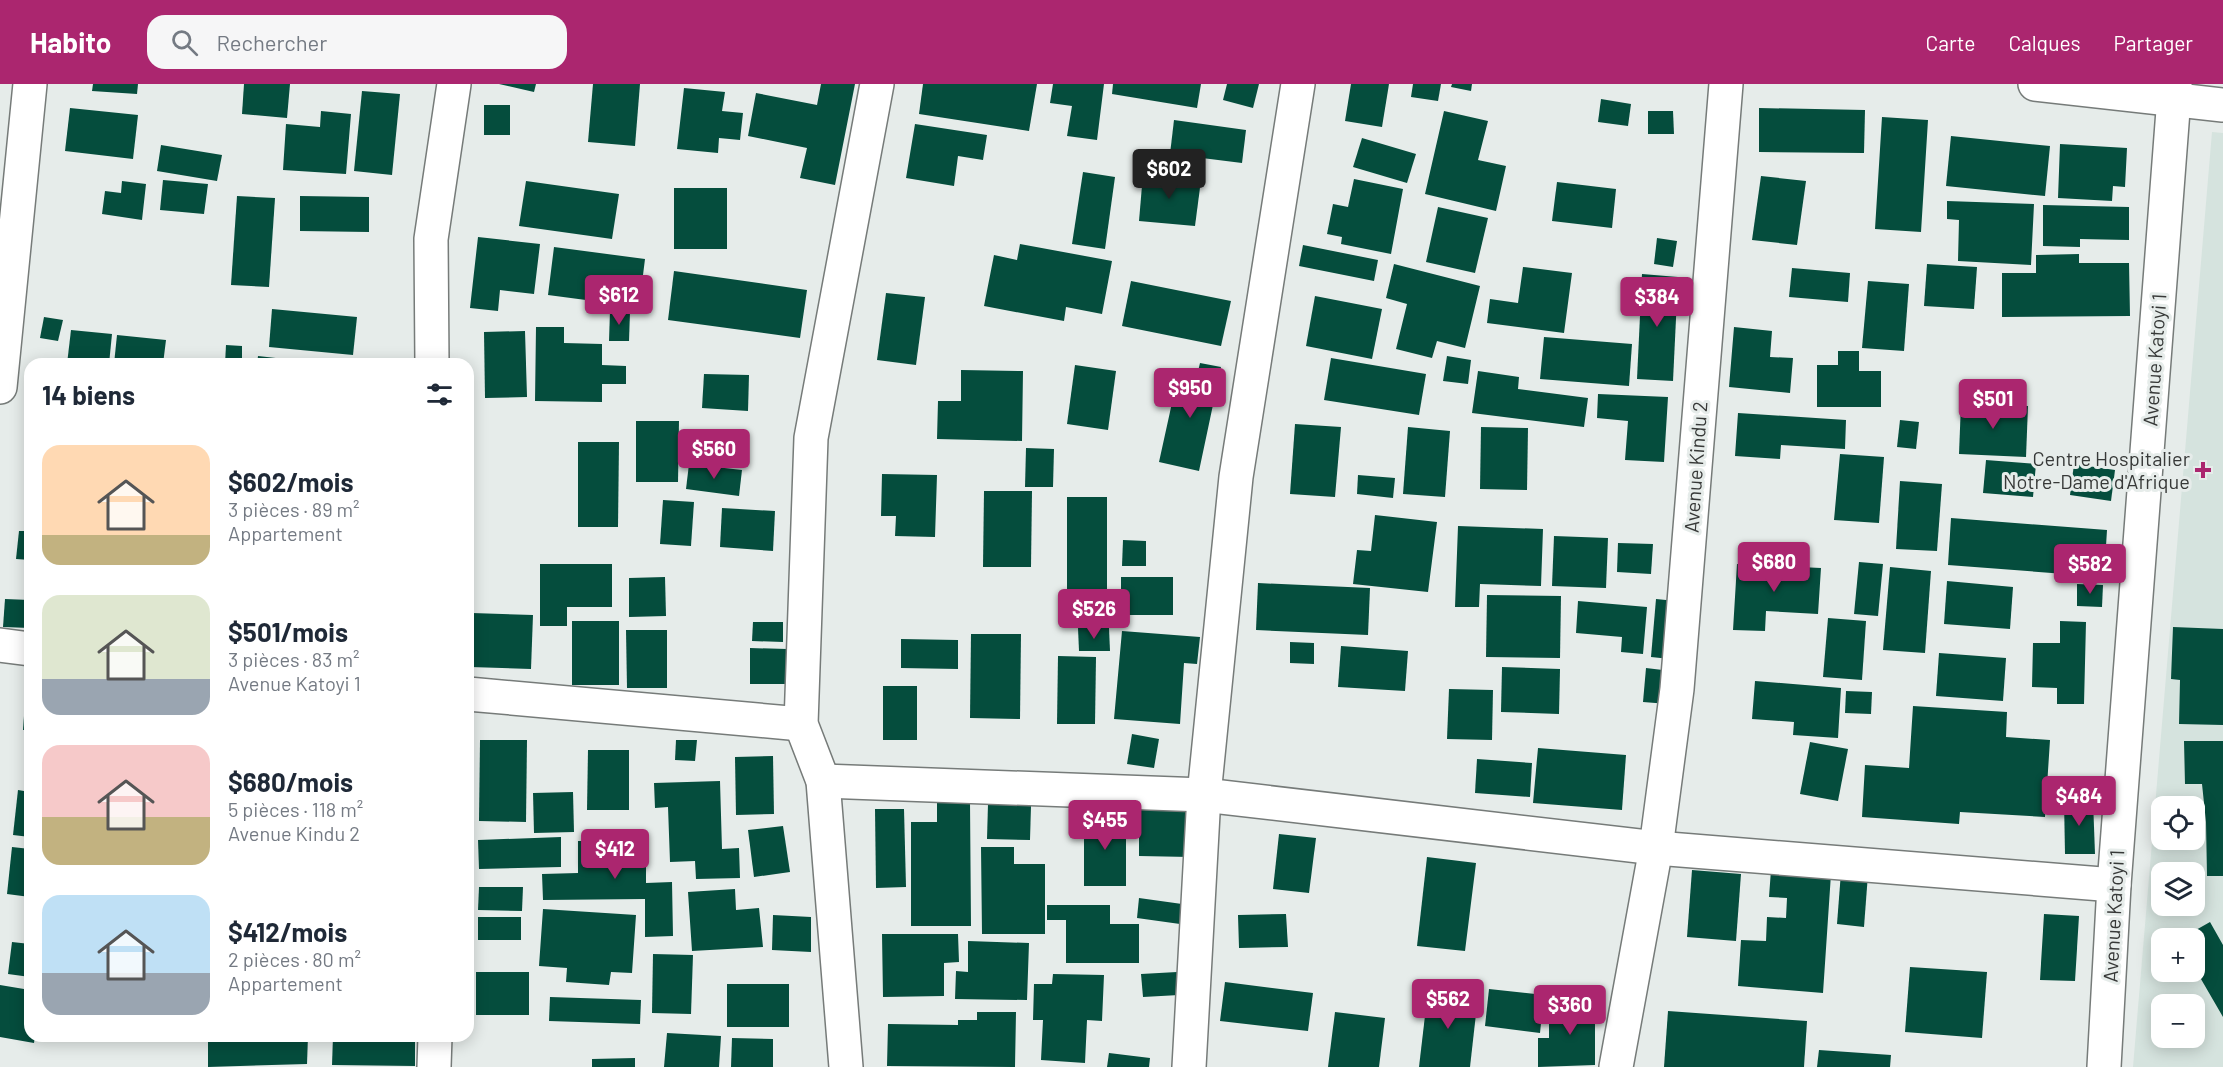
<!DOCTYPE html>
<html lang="fr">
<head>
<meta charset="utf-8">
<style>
	:root { --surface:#fff; --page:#f6f6f7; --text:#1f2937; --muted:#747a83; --accent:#ab266f }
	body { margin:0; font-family:Barlow,sans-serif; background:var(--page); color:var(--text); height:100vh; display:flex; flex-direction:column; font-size:22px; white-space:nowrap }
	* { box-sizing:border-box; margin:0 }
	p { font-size:20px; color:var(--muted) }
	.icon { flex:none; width:33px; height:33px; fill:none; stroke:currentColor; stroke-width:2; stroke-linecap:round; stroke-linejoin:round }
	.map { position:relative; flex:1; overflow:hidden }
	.sheet { position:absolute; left:24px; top:274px; width:450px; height:684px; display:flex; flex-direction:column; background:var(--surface); border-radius:18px; box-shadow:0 3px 15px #0003 }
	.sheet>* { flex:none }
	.tools { position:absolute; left:2151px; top:712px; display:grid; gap:12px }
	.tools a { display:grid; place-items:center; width:54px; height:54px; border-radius:12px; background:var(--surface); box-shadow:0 3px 15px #0003; font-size:30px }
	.price { position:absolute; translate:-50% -51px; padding:0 14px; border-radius:6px; background:var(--accent); color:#fff; font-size:20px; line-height:39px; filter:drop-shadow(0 2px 3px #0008) }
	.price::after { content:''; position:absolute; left:50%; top:36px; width:18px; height:14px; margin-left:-9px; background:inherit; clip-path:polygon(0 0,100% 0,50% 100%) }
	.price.active { background:#222; color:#fff }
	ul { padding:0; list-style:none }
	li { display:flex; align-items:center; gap:18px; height:150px; padding:0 18px }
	li span { display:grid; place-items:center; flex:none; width:168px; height:120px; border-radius:18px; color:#555 }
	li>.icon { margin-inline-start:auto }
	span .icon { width:72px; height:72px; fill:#fffc; stroke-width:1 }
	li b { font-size:26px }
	h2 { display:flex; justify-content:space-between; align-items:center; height:72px; padding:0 18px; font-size:26px }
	header { display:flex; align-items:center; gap:36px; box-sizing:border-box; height:84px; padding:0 30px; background:var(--accent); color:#fff }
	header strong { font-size:28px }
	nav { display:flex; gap:33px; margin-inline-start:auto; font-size:21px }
	.search { width:420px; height:54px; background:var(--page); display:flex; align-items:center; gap:15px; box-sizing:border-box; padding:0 21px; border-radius:18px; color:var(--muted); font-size:22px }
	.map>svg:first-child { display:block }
	.built { fill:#d5e3de; fill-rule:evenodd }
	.building { fill:#054d3d }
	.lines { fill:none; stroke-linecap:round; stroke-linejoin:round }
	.minor-casing { stroke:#767b79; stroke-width:36 }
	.minor { stroke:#fff; stroke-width:33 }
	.poi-dot { fill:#ab266f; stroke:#e6ecea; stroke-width:2 }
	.labels { text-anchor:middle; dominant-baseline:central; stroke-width:6; stroke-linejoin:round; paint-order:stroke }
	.street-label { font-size:20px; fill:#373938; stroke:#e6ecea }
	.poi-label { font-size:20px; fill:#373938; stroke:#e6ecea; text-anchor:end }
</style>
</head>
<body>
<header>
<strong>Habito</strong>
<div class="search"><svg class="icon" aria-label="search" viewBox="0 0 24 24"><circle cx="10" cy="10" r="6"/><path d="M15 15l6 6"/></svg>Rechercher</div>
<nav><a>Carte</a><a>Calques</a><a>Partager</a></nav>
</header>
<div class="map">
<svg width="2223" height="983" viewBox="0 0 2223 983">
	<rect width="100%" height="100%" fill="#e6ecea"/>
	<path class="built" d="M2212 48 2223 49V983H2133ZM2162 723H2194V756H2162ZM2162 789H2194V822H2162ZM2162 855H2194V888H2162ZM2162 921H2194V954H2162Z"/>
	<g class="building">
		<polygon points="93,0 138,0 137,10 92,7"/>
		<polygon points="244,0 290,0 287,34 242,30"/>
		<polygon points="499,0 536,0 534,8"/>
		<polygon points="593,0 640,0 635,62 588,58"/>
		<polygon points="821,0 855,0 835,101 800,94 807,64 748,52 756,9 817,21"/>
		<polygon points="923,0 1037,0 1029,47 919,30"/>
		<polygon points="1053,0 1104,0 1097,56 1067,52 1072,22 1050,19"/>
		<polygon points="1113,0 1201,0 1197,24 1112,10"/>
		<polygon points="1227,0 1259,0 1253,24 1223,16"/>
		<polygon points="1351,0 1389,0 1382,43 1345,37"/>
		<polygon points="1413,0 1441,0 1438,17 1411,13"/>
		<polygon points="1452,0 1472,0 1471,7 1451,3"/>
		<polygon points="684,4 725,8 722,27 743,29 740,56 719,54 718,69 677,65"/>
		<polygon points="362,7 400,10 392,91 354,87"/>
		<polygon points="1601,15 1631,20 1628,42 1598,38"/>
		<rect x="484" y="21" width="26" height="30"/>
		<polygon points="70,24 138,31 133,75 65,67"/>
		<polygon points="1759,24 1865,26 1864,69 1759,68"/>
		<polygon points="321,27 351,30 346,90 283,86 286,40 320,43"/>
		<polygon points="1444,27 1488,37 1478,76 1506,82 1496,127 1425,110"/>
		<polygon points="1648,27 1673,27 1674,50 1648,50"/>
		<polygon points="1882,33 1928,36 1921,148 1875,145"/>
		<polygon points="1174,36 1246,46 1242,79 1170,70"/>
		<polygon points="915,40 987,51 983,76 958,72 954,102 906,94"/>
		<polygon points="1951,52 2050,62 2045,112 1946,102"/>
		<polygon points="1362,54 1416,70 1407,99 1353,83"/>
		<polygon points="2060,60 2127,64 2125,103 2113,102 2112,117 2058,114"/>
		<polygon points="161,61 222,71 217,97 157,87"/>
		<polygon points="1083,88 1115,93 1105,165 1072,160"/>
		<polygon points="1143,90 1201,96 1195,142 1139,137"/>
		<polygon points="1761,92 1806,97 1797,161 1752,156"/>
		<polygon points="1354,95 1403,105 1391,170 1341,160 1342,153 1327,150 1333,120 1348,123"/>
		<polygon points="163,96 208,100 204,130 160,126"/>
		<polygon points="122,97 146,100 142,136 102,130 105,107 121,109"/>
		<polygon points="526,97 619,110 612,155 519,142"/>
		<polygon points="1557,98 1616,105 1612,144 1552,137"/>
		<rect x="674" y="104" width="53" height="61"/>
		<polygon points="237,112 275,114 269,203 231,201"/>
		<polygon points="300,112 369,113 369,148 300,147"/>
		<polygon points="1947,117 2034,120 2031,181 1958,177 1959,136 1947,135"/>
		<polygon points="2043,121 2129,123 2129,156 2080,155 2080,163 2043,162"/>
		<polygon points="1438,123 1488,134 1475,189 1426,178"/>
		<polygon points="478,153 540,160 534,210 500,206 498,227 470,224"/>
		<polygon points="1657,154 1677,157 1673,183 1654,180"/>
		<polygon points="1020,160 1112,177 1102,230 1066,223 1064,237 984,222 994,171 1017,176"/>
		<polygon points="1303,161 1378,176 1374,197 1299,182"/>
		<polygon points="554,163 645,175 639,223 548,211"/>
		<polygon points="2079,170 2079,179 2129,179 2130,232 2002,233 2002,189 2036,189 2036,171"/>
		<polygon points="1394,180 1480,202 1465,264 1437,257 1432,274 1396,265 1407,220 1386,214"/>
		<polygon points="1927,180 1977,183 1974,225 1924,222"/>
		<polygon points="1523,183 1572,189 1564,249 1487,239 1490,215 1518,219"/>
		<polygon points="1792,184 1850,189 1848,218 1789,213"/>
		<polygon points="674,187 807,206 800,254 668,236"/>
		<polygon points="1642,190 1678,193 1673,297 1637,295"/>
		<polygon points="1131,197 1231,217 1221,262 1122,242"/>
		<polygon points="1868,197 1909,200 1904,267 1862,264"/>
		<polygon points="886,209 925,213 916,281 877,276"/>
		<polygon points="1315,212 1382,225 1372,275 1306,262"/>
		<polygon points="272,225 357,233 353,271 269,263"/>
		<polygon points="610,227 630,228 629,257 609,257"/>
		<polygon points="44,233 63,236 58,257 40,254"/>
		<polygon points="536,243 564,243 564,259 602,260 602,281 626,282 626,300 602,300 602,318 535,317"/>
		<polygon points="1734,243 1772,247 1770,273 1793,274 1790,309 1729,303"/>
		<polygon points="71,246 112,250 109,280 67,280"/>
		<polygon points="525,247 527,313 485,314 484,248"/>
		<polygon points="117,251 166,256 163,280 114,280"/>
		<polygon points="1544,253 1632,260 1629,302 1540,295"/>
		<polygon points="226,261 242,262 242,280 225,280"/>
		<polygon points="1838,267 1859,267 1859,287 1881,287 1881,323 1817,323 1817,281 1838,281"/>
		<polygon points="258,272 320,279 320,280 257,280"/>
		<polygon points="1447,272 1471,276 1468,300 1443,297"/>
		<polygon points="1331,274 1426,290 1419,331 1324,316"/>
		<polygon points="181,277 197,279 197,280 181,280"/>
		<polygon points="1200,279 1221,283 1199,387 1159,378 1177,296 1195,300"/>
		<polygon points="1075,281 1116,287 1108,346 1067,340"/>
		<polygon points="961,286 1023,287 1022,357 937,355 938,317 961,317"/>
		<polygon points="1478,287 1519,293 1518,305 1588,314 1584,343 1472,329"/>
		<polygon points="704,290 749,291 748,327 702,324"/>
		<polygon points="1598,310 1668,313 1664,378 1625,376 1628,337 1597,334"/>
		<polygon points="1961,319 2028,322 2026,373 1959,370"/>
		<polygon points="1738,329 1846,336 1845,365 1781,361 1780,375 1735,372"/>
		<polygon points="1900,336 1919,338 1916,365 1897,363"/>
		<polygon points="636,337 679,337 678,398 636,398"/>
		<polygon points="1295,340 1341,343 1335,413 1290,410"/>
		<polygon points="1408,343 1450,347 1445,413 1403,410"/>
		<polygon points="1481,343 1528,344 1527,406 1480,405"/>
		<polygon points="578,358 619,358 618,443 578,443"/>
		<polygon points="1026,364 1054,365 1053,403 1025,403"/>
		<polygon points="1840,370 1884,373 1879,439 1834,436"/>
		<polygon points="1986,376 2036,380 2033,413 1983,409"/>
		<polygon points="689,380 742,386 739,412 686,405"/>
		<polygon points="2074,380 2115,386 2111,417 2070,411"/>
		<polygon points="882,390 937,391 935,453 895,452 896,432 881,432"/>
		<polygon points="1358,391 1395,394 1393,414 1357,410"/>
		<polygon points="1900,397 1942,400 1937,467 1896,465"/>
		<polygon points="984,407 1032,407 1031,483 983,483"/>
		<rect x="1067" y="413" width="40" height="92"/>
		<polygon points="663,416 694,418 691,462 660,460"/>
		<polygon points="722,424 775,427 773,467 720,463"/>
		<polygon points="1375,431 1437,438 1428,508 1353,500 1357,466 1371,467"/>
		<polygon points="1951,434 2107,446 2104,493 1948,481"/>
		<polygon points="1458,442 1543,445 1541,502 1480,500 1479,523 1455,523"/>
		<polygon points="19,447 30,447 30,476 16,475"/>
		<polygon points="1554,452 1608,454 1606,504 1552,502"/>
		<polygon points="1123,456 1146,457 1146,482 1122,482"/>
		<polygon points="1618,459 1653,460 1651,490 1617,488"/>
		<polygon points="1859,478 1883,480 1878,532 1854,530"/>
		<polygon points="540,480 612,480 612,523 567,523 567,542 540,542"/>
		<polygon points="1737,480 1821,484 1818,530 1766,527 1765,547 1733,546"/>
		<polygon points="1890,483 1931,487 1925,569 1883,566"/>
		<polygon points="665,493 666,532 629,533 629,494"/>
		<rect x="1121" y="493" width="52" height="38"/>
		<polygon points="1947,497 2013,503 2010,545 1944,540"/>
		<polygon points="1258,499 1370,504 1368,551 1256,546"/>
		<polygon points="2077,500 2103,501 2102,523 2077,522"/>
		<polygon points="1487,511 1561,512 1560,574 1486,573"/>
		<polygon points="5,515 30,516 30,544 3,543"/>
		<polygon points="1656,515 1676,517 1670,575 1651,573"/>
		<polygon points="1578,517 1647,523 1643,570 1621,568 1622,553 1576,549"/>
		<polygon points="472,529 533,531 531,585 470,583"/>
		<polygon points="1828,534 1866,537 1862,596 1823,593"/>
		<rect x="572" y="537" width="47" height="64"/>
		<polygon points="2060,537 2086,538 2084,620 2057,620 2057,604 2032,603 2033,559 2060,559"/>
		<polygon points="753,538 783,538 783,558 752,557"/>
		<polygon points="2173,543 2223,545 2223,641 2179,640 2180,596 2171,595"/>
		<polygon points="1078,544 1109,544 1110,567 1079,567"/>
		<polygon points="626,546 667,546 667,604 627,604"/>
		<polygon points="1122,547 1200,553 1197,580 1184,579 1180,640 1114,635"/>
		<polygon points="971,550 1021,550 1020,635 970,634"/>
		<polygon points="901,555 958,556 958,585 901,584"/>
		<polygon points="1290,558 1314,559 1314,580 1290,579"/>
		<polygon points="1341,562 1408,567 1405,607 1338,603"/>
		<polygon points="750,564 787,565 787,600 750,600"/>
		<polygon points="1939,569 2006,574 2003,617 1936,612"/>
		<polygon points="1058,572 1096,573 1095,640 1057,640"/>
		<polygon points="1502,583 1560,585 1559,630 1501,628"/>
		<polygon points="1646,584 1671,587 1668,620 1643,618"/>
		<polygon points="1755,597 1841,604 1838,654 1793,651 1794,638 1752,635"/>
		<rect x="883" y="602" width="34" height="54"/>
		<polygon points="26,604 30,605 30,646 23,646"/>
		<polygon points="1449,605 1493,606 1492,656 1447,655"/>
		<polygon points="1846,607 1872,608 1871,630 1845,629"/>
		<polygon points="1913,622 2007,628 2006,653 2050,656 2045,733 1960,728 1959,740 1862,733 1865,681 1909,684"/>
		<polygon points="1132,650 1159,655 1154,684 1127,680"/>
		<polygon points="480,656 527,656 526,738 479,737"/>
		<polygon points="676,656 697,656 695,677 675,676"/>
		<polygon points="2184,657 2223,657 2223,792 2207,792 2206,738 2202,700 2185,700"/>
		<polygon points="1810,658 1848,665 1838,717 1800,710"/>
		<polygon points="1538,664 1626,671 1622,726 1533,719"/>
		<polygon points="588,666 629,666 629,726 587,726"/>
		<polygon points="773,672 774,730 736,731 735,673"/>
		<polygon points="1477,675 1532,679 1530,713 1475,709"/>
		<polygon points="720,697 722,765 739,764 740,794 696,795 695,777 670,778 668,723 655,724 654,699"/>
		<polygon points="18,706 30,708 30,753 13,751"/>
		<polygon points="573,708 574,748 534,749 533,709"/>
		<polygon points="2064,716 2093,716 2095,770 2065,770"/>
		<polygon points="937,717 970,717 971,842 911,842 911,738 937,738"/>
		<polygon points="988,720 1031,722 1030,756 987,755"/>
		<polygon points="875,725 904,725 906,803 876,804"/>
		<polygon points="1139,726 1190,726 1190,773 1139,772"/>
		<rect x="1084" y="732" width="42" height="70"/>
		<polygon points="783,742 790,788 754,793 748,746"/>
		<polygon points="1279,750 1316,754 1309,809 1273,805"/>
		<polygon points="646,752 646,799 672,798 673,852 645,853 645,815 543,816 542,790 578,789 578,757 597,757 597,753"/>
		<polygon points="561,753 561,783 479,785 478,756"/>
		<polygon points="12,763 30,765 30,813 7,810"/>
		<polygon points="981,763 1014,763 1014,780 1045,780 1045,850 982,850"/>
		<polygon points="1427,773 1476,779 1465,867 1417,862"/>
		<polygon points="1692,786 1741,790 1736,857 1687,853"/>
		<polygon points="1771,786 1831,790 1823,909 1738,902 1741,856 1766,857 1767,833 1786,834 1787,814 1769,813"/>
		<polygon points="1841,788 1868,790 1864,843 1837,840"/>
		<polygon points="2194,794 2197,794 2198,823 2194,823"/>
		<polygon points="479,803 523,803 522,827 478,826"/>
		<polygon points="735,805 736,826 759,824 763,863 692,867 688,808"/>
		<polygon points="1139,814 1182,820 1180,840 1137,834"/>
		<polygon points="1047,821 1110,821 1110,840 1139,840 1139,879 1066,879 1066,836 1047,836"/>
		<polygon points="2162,822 2181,822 2181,824 2163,825"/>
		<polygon points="543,825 636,831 632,889 611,888 609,901 566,898 567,884 539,882"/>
		<polygon points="1286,830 1288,863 1239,864 1238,831"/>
		<polygon points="2044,830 2079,832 2075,897 2040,896"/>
		<polygon points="773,831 811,833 811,868 772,866"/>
		<rect x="478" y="833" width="43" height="23"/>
		<polygon points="2210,838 2223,861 2223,933 2194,883 2194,855 2180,855"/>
		<polygon points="882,850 958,850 959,878 944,879 944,912 883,913"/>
		<polygon points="968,857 1029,859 1027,916 955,915 956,887 968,888"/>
		<polygon points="12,858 30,860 30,893 8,890"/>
		<polygon points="653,870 693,871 691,930 652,929"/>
		<polygon points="1910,883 1987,888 1982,954 1905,948"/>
		<rect x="476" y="888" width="53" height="43"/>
		<polygon points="1177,888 1179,911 1143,913 1141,890"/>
		<polygon points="1053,890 1104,891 1102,937 1087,936 1085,979 1041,976 1043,936 1033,936 1034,900 1052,900"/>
		<polygon points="1225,898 1313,909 1308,947 1220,937"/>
		<rect x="727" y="900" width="62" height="43"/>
		<polygon points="0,901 30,906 30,952 35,952 34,959 0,953"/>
		<polygon points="1489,905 1544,911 1540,949 1485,942"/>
		<polygon points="1428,906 1478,912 1470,983 1419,983"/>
		<polygon points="550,913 641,916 640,940 549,937"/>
		<polygon points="1560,916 1595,916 1595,981 1538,983 1538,954 1549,954 1549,931 1560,931"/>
		<polygon points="1668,927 1807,937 1804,983 1664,983"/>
		<polygon points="977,928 1016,928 1015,983 887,982 888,940 958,941 958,936 977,936"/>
		<polygon points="1335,928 1385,934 1379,983 1328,983"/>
		<polygon points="667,949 721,952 719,983 664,983"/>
		<polygon points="208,952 308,952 307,980 208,983"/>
		<polygon points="333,952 415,952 415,982 332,981"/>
		<polygon points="732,954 773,955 773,983 731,983"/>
		<polygon points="1819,966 1891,971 1890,983 1817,983"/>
		<polygon points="1109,969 1150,974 1149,983 1107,983"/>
		<polygon points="635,974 635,983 592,983 592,975"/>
	</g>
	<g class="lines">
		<defs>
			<g id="minor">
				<polyline points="2035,0 2223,21"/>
				<polyline points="432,280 431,155 454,0"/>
				<polyline points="0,303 30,0"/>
				<polyline points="0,561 30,565"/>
				<polyline points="468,610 801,640"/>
				<polyline points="823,697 1204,711 1656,764 2114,801"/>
				<polyline points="434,983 435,952"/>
				<polyline points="846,983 823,697 801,640 811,354 877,0"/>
				<polyline points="1189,983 1204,711 1236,393 1298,0"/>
				<polyline points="1616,983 1656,764 1677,605 1726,0"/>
				<polyline points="2104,983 2114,801 2175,0"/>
			</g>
		</defs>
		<use href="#minor" class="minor-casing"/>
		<use href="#minor" class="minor"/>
	</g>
	<path class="poi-dot" d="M2200 377h6v6h6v6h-6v6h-6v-6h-6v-6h6z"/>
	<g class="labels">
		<g class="street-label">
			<text transform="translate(2154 276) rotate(-86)">Avenue Katoyi 1</text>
			<text transform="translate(1695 383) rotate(-86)">Avenue Kindu 2</text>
			<text transform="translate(2113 832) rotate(-87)">Avenue Katoyi 1</text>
		</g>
		<g class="poi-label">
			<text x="2190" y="374">Centre Hospitalier<tspan x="2190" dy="23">Notre-Dame d'Afrique</tspan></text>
		</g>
	</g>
</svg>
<div class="tools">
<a><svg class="icon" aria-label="locate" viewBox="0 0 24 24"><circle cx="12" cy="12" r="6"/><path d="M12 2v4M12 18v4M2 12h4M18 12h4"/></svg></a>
<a><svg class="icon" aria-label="layers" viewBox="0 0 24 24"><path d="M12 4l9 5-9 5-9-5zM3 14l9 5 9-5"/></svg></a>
<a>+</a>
<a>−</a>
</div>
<b class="price active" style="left:1169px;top:116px">$602</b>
<b class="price" style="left:619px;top:242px">$612</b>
<b class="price" style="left:1657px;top:244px">$384</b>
<b class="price" style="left:1190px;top:335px">$950</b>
<b class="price" style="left:1993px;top:346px">$501</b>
<b class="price" style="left:714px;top:396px">$560</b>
<b class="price" style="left:1774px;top:509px">$680</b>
<b class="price" style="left:2090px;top:511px">$582</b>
<b class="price" style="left:1094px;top:556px">$526</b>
<b class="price" style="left:2079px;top:743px">$484</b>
<b class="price" style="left:1105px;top:767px">$455</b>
<b class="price" style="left:615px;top:796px">$412</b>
<b class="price" style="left:1448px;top:946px">$562</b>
<b class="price" style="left:1570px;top:952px">$360</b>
<section class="sheet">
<h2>14 biens<svg class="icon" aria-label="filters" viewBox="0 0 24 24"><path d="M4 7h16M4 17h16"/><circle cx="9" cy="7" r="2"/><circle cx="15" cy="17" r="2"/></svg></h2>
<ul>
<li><span style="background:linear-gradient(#ffd9b3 75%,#c2b280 0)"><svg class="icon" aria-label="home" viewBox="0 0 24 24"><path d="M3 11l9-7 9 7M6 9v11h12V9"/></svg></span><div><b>$602/mois</b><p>3 pièces · 89 m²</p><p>Appartement</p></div></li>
<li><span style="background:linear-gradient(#dfe7d0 70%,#9aa5b1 0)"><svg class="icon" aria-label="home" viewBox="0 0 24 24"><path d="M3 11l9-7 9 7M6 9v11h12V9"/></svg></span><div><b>$501/mois</b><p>3 pièces · 83 m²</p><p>Avenue Katoyi 1</p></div></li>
<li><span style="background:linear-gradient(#f6c9c9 60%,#c2b280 0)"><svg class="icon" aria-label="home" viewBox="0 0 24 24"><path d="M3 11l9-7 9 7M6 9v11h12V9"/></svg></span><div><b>$680/mois</b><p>5 pièces · 118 m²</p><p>Avenue Kindu 2</p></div></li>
<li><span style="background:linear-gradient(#bfe0f5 65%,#9aa5b1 0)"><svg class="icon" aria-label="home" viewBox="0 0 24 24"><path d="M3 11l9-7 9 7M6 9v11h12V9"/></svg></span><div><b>$412/mois</b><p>2 pièces · 80 m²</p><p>Appartement</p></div></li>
</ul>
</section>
</div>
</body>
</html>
